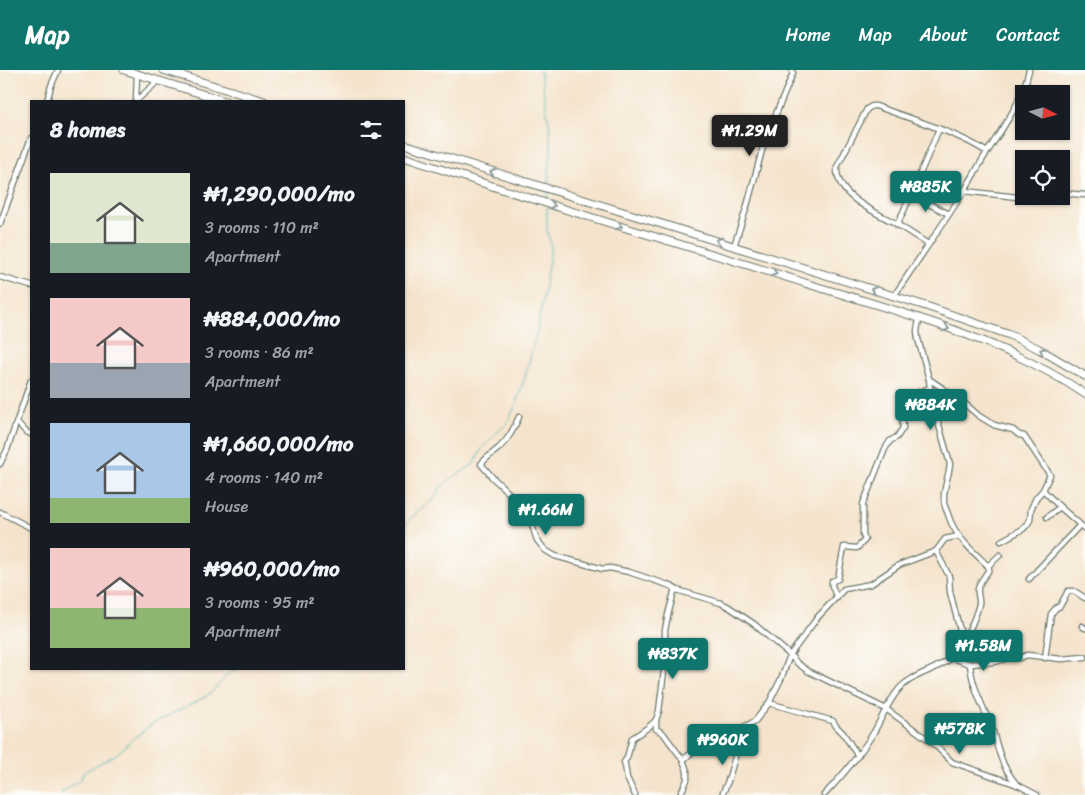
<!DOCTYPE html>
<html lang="en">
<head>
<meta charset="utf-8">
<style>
	:root { --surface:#171b24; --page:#20242c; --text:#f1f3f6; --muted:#9ea1a6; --accent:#0f766e }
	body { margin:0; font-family:Sriracha,sans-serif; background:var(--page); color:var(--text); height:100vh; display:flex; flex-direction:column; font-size:19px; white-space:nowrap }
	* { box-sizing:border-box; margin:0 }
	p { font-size:16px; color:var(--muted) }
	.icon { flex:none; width:28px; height:28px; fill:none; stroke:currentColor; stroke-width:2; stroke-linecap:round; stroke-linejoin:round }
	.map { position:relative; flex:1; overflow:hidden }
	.side { position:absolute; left:30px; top:30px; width:375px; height:570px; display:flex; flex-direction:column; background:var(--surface); border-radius:0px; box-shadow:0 1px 4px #0004 }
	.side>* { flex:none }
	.needle { width:32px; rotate:96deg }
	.fabs { position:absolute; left:1015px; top:15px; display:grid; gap:10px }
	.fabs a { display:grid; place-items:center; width:55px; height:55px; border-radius:0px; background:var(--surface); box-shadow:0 1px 4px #0004; font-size:25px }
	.price { position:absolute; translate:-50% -42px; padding:0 11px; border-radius:5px; background:var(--accent); color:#fff; font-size:16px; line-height:32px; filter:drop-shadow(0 1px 2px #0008) }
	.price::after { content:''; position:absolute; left:50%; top:30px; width:15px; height:11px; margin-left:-8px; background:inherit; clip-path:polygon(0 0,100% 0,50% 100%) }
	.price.current { background:#222; color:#fff }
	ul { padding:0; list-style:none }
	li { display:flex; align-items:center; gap:15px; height:125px; padding:0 20px }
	li span { display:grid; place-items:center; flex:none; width:140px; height:100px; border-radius:0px; color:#555 }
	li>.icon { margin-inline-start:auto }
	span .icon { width:60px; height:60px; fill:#fffc; stroke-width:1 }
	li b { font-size:21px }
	h2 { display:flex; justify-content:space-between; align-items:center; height:60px; padding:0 20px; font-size:21px }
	header { display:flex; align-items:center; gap:30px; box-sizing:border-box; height:70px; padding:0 25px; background:var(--accent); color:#fff }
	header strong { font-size:24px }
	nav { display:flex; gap:28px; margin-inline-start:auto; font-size:18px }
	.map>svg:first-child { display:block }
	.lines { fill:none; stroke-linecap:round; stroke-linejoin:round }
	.stream { stroke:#3fb0b6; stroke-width:1 }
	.minor-casing { stroke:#6a776a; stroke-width:7 }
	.trunk-casing { stroke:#6a776a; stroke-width:9 }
	.minor { stroke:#fff; stroke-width:4.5 }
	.trunk { stroke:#fff; stroke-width:7 }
	.oneway { stroke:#8f9e9a }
</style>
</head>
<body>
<header>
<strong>Map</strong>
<nav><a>Home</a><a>Map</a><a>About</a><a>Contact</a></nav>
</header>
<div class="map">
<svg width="1085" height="725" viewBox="0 0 1085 725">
	<rect width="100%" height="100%" fill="#fdfcf7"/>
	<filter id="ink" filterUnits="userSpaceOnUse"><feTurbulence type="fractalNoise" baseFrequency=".02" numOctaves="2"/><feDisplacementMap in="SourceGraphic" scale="10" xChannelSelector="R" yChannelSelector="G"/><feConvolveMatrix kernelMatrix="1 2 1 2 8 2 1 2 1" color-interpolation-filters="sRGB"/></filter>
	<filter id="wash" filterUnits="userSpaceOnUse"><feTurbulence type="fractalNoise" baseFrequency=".0096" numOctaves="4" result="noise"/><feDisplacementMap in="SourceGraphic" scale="20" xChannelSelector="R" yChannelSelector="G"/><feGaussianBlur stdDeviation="1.12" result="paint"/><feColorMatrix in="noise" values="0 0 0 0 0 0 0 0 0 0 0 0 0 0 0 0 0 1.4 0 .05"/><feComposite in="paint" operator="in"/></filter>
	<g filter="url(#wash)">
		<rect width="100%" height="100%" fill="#f5e4cd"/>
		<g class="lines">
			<g class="stream">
				<polyline points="540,0 550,59 551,81 548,116"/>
				<polyline points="548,131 548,122"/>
				<polyline points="404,457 415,444 433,430 440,418 452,408 473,395 483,377 506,354 515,337 524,310 536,266 542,235 551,177 547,159 547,137"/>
				<polyline points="62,725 61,723 80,710 84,702 118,683 135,667 154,653 205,627 214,620 224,608 235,599"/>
			</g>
		</g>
	</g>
	<g filter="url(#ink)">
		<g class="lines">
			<defs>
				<g id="minor">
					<polyline points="47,31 51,16 58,0"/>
					<polyline points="136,31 158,11"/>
					<polyline points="136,31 137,4"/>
					<polyline points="964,121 1026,128 1041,126"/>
					<polyline points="1061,123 1085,125"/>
					<polyline points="911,125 949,144"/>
					<polyline points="0,154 31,68"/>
					<polyline points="897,155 911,125 939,59"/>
					<path d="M928 174C917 167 906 160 895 153 875 142 835 126 837 97L867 39 872 36H876C913 50 954 61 987 82"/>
					<polyline points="734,176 747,136 764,73 793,3 792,0"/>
					<polyline points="0,207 31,216"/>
					<path d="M894 226C917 191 942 156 964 121 972 109 978 96 986 84 1004 55 1021 35 1029 0"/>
					<polyline points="929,309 951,324 957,327 979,346 994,355 1013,360 1019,365 1024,366 1050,405 1043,420 1036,428 1031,439 1030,450 1027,455 1023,459 1001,471"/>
					<path d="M519 347C514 358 509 369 499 378 492 384 487 387 481 394L492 407 515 429 530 449 537 470 545 480 555 486 603 499 610 498 629 502 671 516 677 520"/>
					<polyline points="17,352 26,362 31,364"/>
					<polyline points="0,394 7,380 31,310"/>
					<polyline points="1043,420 1060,437 1085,459"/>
					<polyline points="0,442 31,458"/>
					<polyline points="1047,447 1060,437"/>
					<polyline points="936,481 949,506 950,522 963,572"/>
					<polyline points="988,496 1000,485"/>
					<polyline points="1029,509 1080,455"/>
					<polyline points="837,528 832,516 832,511 838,509 844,477 857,478 865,470 863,465 863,434 885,379 890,371 897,367 903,358 901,329 930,318"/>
					<polyline points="1082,556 1085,558"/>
					<polyline points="952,588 970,594 995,592 1008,588 1020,588 1027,585 1061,589 1085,587"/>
					<polyline points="1045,588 1051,544 1056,538 1060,536 1068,521 1074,521 1085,528"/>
					<path d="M970 594C972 616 982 634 990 654 996 668 998 685 1006 699 1009 704 1013 710 1017 715"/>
					<polyline points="769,633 833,651 836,656 843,663 858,686"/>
					<polyline points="683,690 696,679 708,676 755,651 769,633 781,609 790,585 817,548 844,519 871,514 899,495 936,481 945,469 959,466"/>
					<path d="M635 725 627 708 625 695 624 692 627 688 632 668C642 662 649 658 656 650"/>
					<polyline points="680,725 687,710 687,701 683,690 663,663 656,659 656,650 659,641 665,593 665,560 668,545 674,522 677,520 721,533 729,537 754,554 790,585 797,593 808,601 886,639 933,673 952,692 1018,715 1037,725"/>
					<polyline points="722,725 728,711 737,680 725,667"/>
					<path d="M824 725C842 706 860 685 874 662 882 648 888 632 899 619 912 604 936 601 951 588 963 578 975 549 979 534 980 529 977 524 978 519 979 511 986 506 989 499L988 496C973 481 956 468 949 447 946 437 943 437 944 425 945 414 949 405 950 394L931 327 929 309 918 269 917 261 919 249"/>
				</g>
				<g id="trunk">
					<polyline points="124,0 225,31"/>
					<polyline points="163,0 264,31"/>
					<polyline points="404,74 926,236 1010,265 1039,279 1085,306"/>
					<path d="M404 87C446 101 488 115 530 128 622 158 716 184 808 214 903 243 1002 268 1085 324"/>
				</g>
			</defs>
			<use href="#minor" class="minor-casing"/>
			<use href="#trunk" class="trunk-casing"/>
			<use href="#minor" class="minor"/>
			<use href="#trunk" class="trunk"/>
		</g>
		<defs><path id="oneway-chevron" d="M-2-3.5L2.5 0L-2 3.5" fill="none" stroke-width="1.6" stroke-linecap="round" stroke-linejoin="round" transform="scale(1.25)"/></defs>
		<g class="oneway">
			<use href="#oneway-chevron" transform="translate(493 102) rotate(-163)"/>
			<use href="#oneway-chevron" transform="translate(552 135) rotate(16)"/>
			<use href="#oneway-chevron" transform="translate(619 156) rotate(18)"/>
			<use href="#oneway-chevron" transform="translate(719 171) rotate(-163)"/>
			<use href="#oneway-chevron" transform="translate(774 203) rotate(18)"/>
			<use href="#oneway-chevron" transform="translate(874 220) rotate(-162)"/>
			<use href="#oneway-chevron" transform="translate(946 258) rotate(19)"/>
			<use href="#oneway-chevron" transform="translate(1043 281) rotate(-151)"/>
		</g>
	</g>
</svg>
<div class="fabs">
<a><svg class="needle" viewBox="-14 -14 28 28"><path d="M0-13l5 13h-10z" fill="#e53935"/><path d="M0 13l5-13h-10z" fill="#9ea1a6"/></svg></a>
<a><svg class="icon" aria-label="locate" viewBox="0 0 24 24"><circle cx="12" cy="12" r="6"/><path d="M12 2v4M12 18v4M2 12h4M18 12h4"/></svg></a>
</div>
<b class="price current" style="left:750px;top:87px">₦1.29M</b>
<b class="price" style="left:926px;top:143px">₦885K</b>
<b class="price" style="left:931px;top:361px">₦884K</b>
<b class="price" style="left:546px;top:466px">₦1.66M</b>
<b class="price" style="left:984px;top:602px">₦1.58M</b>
<b class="price" style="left:673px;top:610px">₦837K</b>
<b class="price" style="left:960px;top:685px">₦578K</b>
<b class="price" style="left:723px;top:696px">₦960K</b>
<section class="side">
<h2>8 homes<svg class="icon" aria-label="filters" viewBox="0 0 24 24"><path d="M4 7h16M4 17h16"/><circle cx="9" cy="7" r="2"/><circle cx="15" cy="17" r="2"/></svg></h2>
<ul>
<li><span style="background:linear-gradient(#dfe7d0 70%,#7fa58c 0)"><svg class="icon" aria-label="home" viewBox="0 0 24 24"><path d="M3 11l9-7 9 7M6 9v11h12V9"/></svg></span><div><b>₦1,290,000/mo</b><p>3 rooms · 110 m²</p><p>Apartment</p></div></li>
<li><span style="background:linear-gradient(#f6c9c9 65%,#9aa5b1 0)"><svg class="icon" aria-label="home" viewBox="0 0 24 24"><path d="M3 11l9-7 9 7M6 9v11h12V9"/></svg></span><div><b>₦884,000/mo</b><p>3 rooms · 86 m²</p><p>Apartment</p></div></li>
<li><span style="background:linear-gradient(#a9c7e8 75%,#8fb573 0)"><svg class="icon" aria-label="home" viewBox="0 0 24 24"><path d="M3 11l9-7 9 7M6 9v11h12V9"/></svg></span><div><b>₦1,660,000/mo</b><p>4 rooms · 140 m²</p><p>House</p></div></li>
<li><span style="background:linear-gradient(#f6c9c9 60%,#8fb573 0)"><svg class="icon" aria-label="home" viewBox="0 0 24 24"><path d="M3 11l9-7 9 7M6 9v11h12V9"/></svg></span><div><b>₦960,000/mo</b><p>3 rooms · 95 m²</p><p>Apartment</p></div></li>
</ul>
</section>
</div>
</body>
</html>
